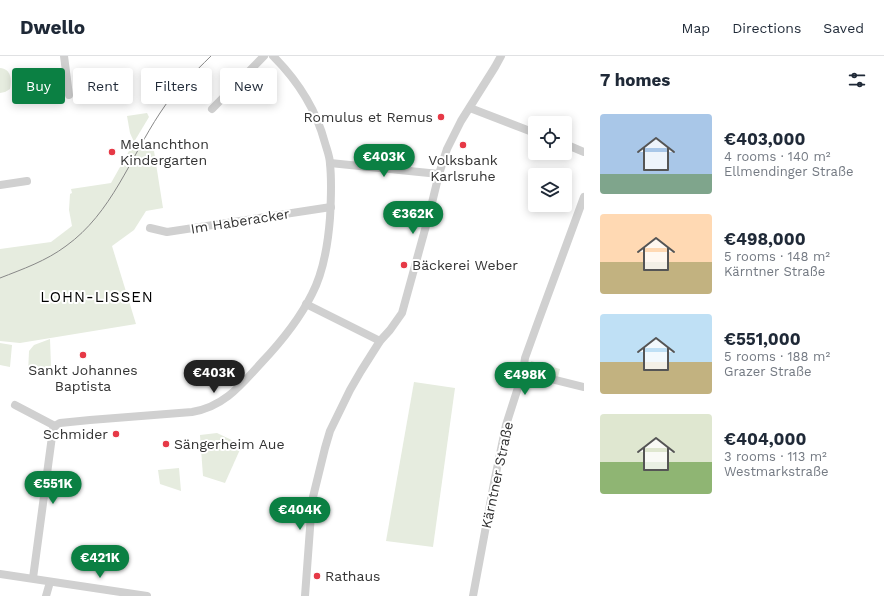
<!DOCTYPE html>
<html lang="en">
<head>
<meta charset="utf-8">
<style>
	:root { --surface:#fff; --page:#f6f6f7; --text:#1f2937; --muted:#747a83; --line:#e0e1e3; --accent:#0b8043 }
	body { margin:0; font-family:"Work Sans",sans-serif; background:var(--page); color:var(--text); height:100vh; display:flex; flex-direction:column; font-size:15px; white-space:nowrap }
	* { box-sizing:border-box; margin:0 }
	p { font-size:13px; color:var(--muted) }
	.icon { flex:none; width:22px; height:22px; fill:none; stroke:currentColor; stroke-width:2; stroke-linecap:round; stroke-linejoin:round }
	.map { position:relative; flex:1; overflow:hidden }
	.sheet { display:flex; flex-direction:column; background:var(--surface); width:300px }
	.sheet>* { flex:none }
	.hud { position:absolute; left:12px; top:12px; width:380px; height:36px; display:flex; gap:8px }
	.controls { position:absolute; left:528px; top:60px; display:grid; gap:8px }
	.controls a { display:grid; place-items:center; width:44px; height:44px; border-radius:4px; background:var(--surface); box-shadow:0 2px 10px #0003; font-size:20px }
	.price { position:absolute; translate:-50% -34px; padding:0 9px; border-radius:14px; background:var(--accent); color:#fff; font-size:13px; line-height:26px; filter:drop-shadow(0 1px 2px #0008) }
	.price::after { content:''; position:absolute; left:50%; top:24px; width:12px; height:9px; margin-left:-6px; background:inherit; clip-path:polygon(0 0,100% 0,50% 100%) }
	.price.active { background:#222; color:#fff }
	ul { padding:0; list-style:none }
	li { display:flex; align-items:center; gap:12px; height:100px; padding:0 16px }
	li span { display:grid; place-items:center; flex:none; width:112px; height:80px; border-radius:4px; color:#555 }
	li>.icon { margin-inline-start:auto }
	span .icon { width:48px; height:48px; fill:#fffc; stroke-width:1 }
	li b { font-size:17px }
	h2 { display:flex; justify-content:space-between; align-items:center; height:48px; padding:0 16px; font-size:17px }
	.chip { padding:0 14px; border-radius:4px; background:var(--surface); box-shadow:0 2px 10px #0003; font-size:14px; line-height:36px }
	.chip.active { background:var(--accent); color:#fff }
	header { display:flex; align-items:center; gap:24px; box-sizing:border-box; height:56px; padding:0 20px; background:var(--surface); border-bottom:1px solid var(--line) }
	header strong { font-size:19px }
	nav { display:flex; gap:22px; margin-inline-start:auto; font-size:14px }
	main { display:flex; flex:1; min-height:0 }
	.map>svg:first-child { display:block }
	.green { fill:#e6ecdf }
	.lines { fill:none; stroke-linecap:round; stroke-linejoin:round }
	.minor { stroke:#d0d0d0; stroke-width:8 }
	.tram { stroke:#888; stroke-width:1 }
	.poi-dot { fill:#e63946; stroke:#fff; stroke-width:1.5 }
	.labels { text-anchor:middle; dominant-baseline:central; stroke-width:4; stroke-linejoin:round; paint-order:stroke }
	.poi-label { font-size:14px; fill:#333; stroke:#fff; text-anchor:start }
	.street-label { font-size:14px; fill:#333; stroke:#fff }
	.neighbourhood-label { font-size:15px; letter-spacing:1px; fill:#000; stroke:#fff }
</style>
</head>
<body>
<header>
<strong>Dwello</strong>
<nav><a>Map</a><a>Directions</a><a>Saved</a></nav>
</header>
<main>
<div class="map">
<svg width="584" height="540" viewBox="0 0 584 540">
	<rect width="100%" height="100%" fill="#fff"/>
	<g class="green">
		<path d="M0 12C11 13 12 23 10 33L5 36 0 37Z"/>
		<polygon points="147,57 149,61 134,86 130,77 127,60"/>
		<polygon points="133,88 154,95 163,152 146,155 134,174 112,190 136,268 20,287 0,285 0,193 51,186 72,170 69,154 70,138 72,137 71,133 111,127"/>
		<polygon points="50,283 51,310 28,318 29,295 34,289"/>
		<polygon points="0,287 12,289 10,311 0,309"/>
		<polygon points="531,305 560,313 558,321 529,313"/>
		<polygon points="414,326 455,332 433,491 386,485"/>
		<polygon points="217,377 242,389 225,427 203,420 200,379"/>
		<polygon points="179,412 181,435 160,428 158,414"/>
	</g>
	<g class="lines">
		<g class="minor">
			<polyline points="64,0 69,39"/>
			<polyline points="470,52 535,77"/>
			<polyline points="212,53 264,0"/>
			<polyline points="565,88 584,96"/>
			<polyline points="330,107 439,118"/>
			<polyline points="0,129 27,125"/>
			<polyline points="150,172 167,176 331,151"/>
			<polyline points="306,248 380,285"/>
			<polyline points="523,316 584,331"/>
			<polyline points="15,349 55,370"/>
			<path d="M55 370 60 367 90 364 192 356C224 351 241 329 262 306 281 286 299 264 312 238 324 215 328 188 330 162 331 144 332 126 330 108 330 101 327 94 325 87 316 53 298 25 273 0"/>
			<polyline points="0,518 147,540"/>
			<polyline points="33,522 53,373 55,370"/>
			<polyline points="46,540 50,526"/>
			<polyline points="305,540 312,445 325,392 330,375 350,334 361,315 380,285 390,274 402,257 429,159 439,118 447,93 461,65 495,11 501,0"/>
			<polyline points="473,540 494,427 506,369 523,316 525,302 538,266 584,141"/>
		</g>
		<path class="tram" d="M0 222C23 213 46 205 66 190 112 157 130 102 160 57 174 35 193 18 211 0"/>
	</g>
	<g class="poi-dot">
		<circle cx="441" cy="61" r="4"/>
		<circle cx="463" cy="89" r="4"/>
		<circle cx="112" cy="96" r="4"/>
		<circle cx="404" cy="209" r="4"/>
		<circle cx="83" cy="299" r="4"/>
		<circle cx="116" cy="378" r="4"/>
		<circle cx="166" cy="388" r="4"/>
		<circle cx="317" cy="520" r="4"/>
	</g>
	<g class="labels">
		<g class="poi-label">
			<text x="433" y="61" text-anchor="end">Romulus et Remus</text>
			<text x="120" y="88">Melanchthon<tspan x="120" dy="16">Kindergarten</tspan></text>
			<text x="463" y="104" text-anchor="middle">Volksbank<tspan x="463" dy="16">Karlsruhe</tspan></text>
			<text x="412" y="209">Bäckerei Weber</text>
			<text x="83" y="314" text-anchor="middle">Sankt Johannes<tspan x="83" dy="16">Baptista</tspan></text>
			<text x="108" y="378" text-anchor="end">Schmider</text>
			<text x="174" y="388">Sängerheim Aue</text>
			<text x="325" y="520">Rathaus</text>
		</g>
		<g class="street-label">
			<text transform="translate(240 165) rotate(-9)">Im Haberacker</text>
			<text transform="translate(497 419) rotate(-78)">Kärntner Straße</text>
		</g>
		<g class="neighbourhood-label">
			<text x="97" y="241">LOHN-LISSEN</text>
		</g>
	</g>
</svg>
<div class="controls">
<a><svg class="icon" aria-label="locate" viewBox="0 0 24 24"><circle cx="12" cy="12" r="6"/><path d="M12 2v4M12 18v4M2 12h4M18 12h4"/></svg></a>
<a><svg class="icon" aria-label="layers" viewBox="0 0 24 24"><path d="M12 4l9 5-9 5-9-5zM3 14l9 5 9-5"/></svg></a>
</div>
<b class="price" style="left:384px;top:122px">€403K</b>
<b class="price" style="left:413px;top:179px">€362K</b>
<b class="price active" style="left:214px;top:338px">€403K</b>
<b class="price" style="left:525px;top:340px">€498K</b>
<b class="price" style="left:53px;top:449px">€551K</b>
<b class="price" style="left:300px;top:475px">€404K</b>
<b class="price" style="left:100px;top:523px">€421K</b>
<div class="hud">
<a class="chip active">Buy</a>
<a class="chip">Rent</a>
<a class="chip">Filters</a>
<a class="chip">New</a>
</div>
</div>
<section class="sheet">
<h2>7 homes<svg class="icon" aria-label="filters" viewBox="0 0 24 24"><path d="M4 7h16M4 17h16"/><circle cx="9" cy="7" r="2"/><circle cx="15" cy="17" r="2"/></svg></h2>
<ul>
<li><span style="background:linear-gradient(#a9c7e8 75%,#7fa58c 0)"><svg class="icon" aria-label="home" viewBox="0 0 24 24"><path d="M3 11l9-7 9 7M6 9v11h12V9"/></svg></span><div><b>€403,000</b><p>4 rooms · 140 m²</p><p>Ellmendinger Straße</p></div></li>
<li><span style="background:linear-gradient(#ffd9b3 60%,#c2b280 0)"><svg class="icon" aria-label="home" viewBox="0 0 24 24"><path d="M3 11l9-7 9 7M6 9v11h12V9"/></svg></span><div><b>€498,000</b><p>5 rooms · 148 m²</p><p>Kärntner Straße</p></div></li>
<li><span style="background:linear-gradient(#bfe0f5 60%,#c2b280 0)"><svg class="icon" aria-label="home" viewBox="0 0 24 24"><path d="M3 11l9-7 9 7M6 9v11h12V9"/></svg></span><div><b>€551,000</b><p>5 rooms · 188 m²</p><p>Grazer Straße</p></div></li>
<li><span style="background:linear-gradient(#dfe7d0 60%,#8fb573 0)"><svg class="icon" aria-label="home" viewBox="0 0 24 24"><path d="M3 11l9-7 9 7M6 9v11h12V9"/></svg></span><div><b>€404,000</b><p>3 rooms · 113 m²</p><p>Westmarkstraße</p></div></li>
</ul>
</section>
</main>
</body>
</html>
